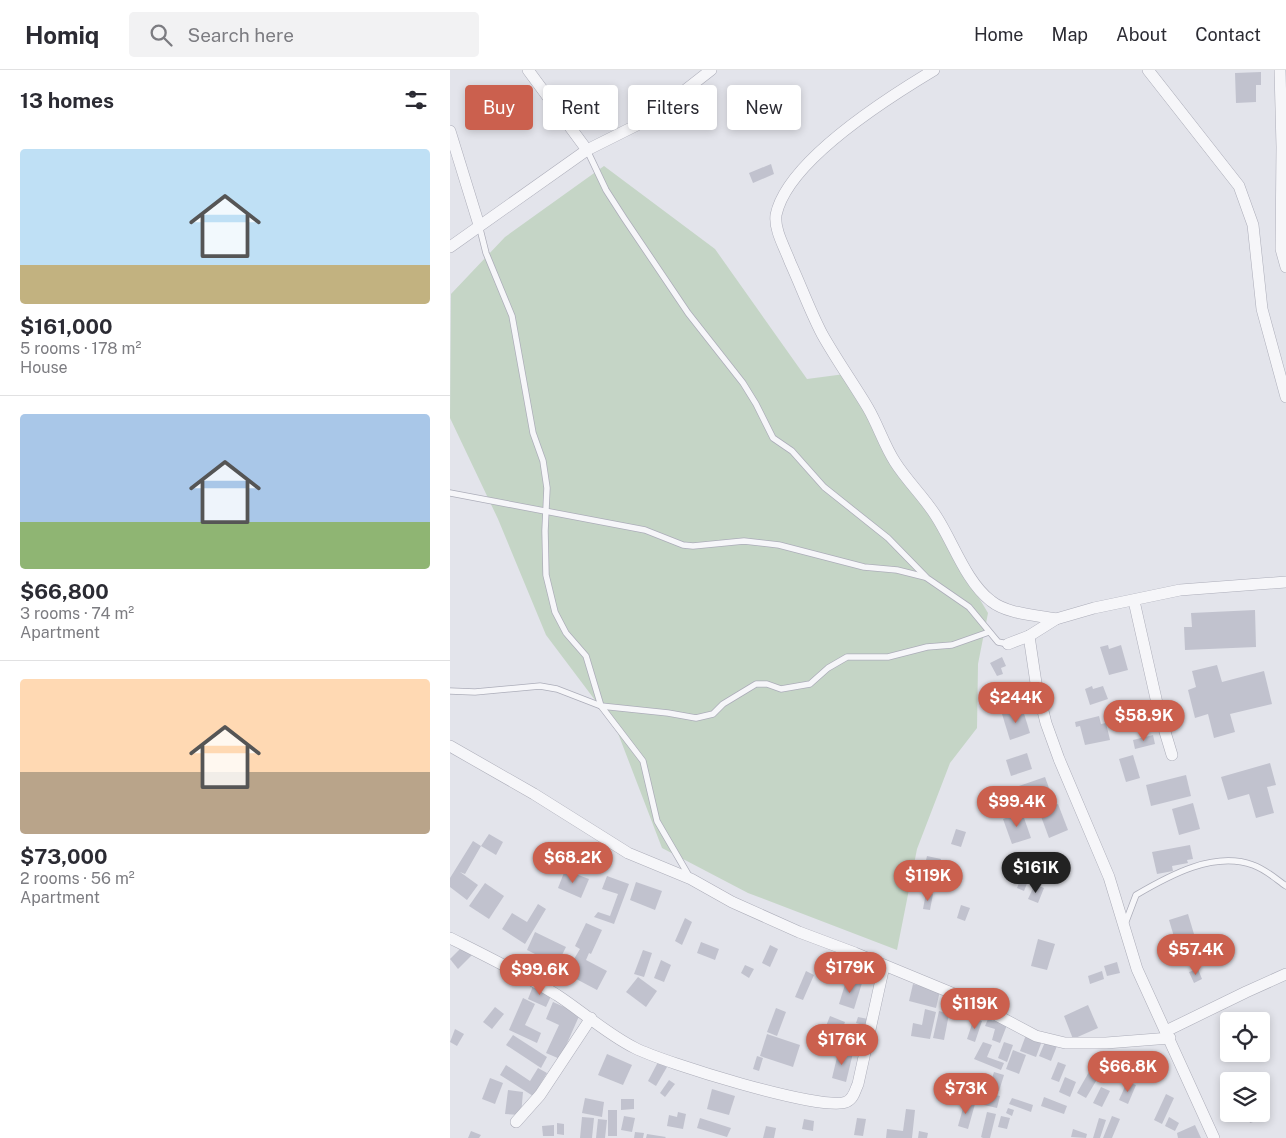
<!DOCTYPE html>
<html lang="en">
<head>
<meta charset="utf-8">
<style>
	:root { --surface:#fff; --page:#f2f2f3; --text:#2b2b33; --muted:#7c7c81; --line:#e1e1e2; --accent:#cb604e }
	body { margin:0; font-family:"Public Sans",sans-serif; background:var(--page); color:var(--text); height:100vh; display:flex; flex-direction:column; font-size:19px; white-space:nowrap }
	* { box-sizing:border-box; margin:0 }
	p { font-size:16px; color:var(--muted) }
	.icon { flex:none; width:28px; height:28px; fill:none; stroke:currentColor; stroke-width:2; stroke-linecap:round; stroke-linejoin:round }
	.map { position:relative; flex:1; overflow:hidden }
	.panel { display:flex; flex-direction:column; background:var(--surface); width:450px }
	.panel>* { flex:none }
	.banner { position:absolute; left:15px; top:15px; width:475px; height:45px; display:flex; gap:10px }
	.controls { position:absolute; left:770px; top:942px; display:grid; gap:10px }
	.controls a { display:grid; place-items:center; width:50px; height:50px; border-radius:5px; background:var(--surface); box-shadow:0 2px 8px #0003; font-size:25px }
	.price { position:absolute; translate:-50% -42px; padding:0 11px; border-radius:18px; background:var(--accent); color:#fff; font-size:16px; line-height:32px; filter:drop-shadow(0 1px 2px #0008) }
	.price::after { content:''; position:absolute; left:50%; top:30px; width:15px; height:11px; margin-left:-8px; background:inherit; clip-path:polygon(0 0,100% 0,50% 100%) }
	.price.on { background:#222; color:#fff }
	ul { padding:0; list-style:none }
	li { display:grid; align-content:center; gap:10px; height:265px; padding:0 20px }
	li+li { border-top:1px solid var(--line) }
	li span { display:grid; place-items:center; height:155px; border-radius:5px; color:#555 }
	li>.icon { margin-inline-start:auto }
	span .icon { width:90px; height:90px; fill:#fffc; stroke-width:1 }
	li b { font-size:21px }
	h2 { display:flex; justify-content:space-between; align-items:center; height:60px; padding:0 20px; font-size:21px }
	.tag { padding:0 18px; border-radius:5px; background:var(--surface); box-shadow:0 2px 8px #0003; font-size:18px; line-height:45px }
	.tag.on { background:var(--accent); color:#fff }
	header { display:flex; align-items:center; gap:30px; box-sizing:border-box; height:70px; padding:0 25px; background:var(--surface); border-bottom:1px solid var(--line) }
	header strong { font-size:24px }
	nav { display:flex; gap:28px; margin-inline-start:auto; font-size:18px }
	.search { width:350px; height:45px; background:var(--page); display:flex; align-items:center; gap:12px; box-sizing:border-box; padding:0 18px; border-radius:5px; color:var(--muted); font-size:19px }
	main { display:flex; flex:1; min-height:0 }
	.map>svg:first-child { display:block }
	.green { fill:#c5d5c6 }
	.building { fill:#c1c2ce }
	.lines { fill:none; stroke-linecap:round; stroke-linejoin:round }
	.service-casing { stroke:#acadb9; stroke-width:7 }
	.minor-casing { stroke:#acadb9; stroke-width:12 }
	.service { stroke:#f6f6f9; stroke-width:5.5 }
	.minor { stroke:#f6f6f9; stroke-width:11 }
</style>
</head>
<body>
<header>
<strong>Homiq</strong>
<div class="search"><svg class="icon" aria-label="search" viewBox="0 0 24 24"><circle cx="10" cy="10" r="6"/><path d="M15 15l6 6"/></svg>Search here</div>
<nav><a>Home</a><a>Map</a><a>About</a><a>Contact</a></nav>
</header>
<main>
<section class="panel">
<h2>13 homes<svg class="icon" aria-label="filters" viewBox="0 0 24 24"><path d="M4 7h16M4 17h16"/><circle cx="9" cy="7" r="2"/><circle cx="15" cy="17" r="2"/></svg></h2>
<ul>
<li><span style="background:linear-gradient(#bfe0f5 75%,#c2b280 0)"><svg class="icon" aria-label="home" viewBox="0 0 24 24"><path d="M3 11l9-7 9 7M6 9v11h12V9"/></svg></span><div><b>$161,000</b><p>5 rooms · 178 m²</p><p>House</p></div></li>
<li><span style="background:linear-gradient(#a9c7e8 70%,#8fb573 0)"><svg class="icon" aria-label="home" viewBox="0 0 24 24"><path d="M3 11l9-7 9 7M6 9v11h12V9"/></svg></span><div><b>$66,800</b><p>3 rooms · 74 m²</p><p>Apartment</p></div></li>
<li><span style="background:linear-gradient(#ffd9b3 60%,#b9a48a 0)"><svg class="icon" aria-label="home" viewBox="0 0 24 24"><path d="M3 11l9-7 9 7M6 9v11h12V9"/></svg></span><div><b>$73,000</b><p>2 rooms · 56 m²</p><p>Apartment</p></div></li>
</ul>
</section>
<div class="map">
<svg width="836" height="1068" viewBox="0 0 836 1068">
	<rect width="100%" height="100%" fill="#e3e4eb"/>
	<polygon class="green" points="154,96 265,179 357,309 395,304 538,543 528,594 527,658 500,693 467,779 447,880 298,823 212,778 166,658 96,565 48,449 0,348 1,224 55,167"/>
	<g class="building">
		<polygon points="811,2 811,15 806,15 806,32 786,33 785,3"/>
		<polygon points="322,27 325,36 308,43 305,34"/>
		<polygon points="321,94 324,104 303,113 299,103"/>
		<polygon points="805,540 806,577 735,580 734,557 742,557 741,543"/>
		<polygon points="658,575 659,579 671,575 678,600 659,605 650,577"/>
		<polygon points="552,587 556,596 551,598 553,604 547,606 540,593"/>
		<polygon points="767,595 772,612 814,601 822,634 780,644 785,662 764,668 758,644 745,648 738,620 746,617 742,601"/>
		<polygon points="642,616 643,619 653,616 658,629 640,635 635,619"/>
		<polygon points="572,637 580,663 560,670 552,644"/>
		<polygon points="649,646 651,654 656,653 660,670 635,675 630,656 626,657 625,652"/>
		<polygon points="696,647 698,655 684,658 683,650"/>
		<polygon points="703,665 705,674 685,679 683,670"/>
		<polygon points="577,683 582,699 561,706 556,690"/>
		<polygon points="683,685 690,708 676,712 669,689"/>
		<polygon points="820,693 826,715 817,717 824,743 806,748 799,724 778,730 771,707"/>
		<polygon points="736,705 741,726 701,736 696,715"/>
		<polygon points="595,707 599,718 567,730 563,718"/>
		<polygon points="743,733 750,759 729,765 722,739"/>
		<polygon points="608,734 618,760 599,768 589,741"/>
		<polygon points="572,742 581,768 562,774 553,749"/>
		<polygon points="506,759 516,762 511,777 501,774"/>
		<polygon points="39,764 53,772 46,785 31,776"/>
		<polygon points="23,771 31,776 15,804 10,802 28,815 17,830 0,817 0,808"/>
		<polygon points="740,775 743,789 737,790 738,793 722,796 723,801 707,804 702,782"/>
		<polygon points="477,786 491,789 487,806 473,803"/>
		<polygon points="115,800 139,809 131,828 108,818"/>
		<polygon points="157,806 179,814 164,854 144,847 148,842 160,846 168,824 152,819"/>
		<polygon points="571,808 578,811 574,821 567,818"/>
		<polygon points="186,812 212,821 205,840 180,830"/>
		<polygon points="35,813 54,826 39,849 19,836"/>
		<polygon points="585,814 594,818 588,833 578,829"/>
		<polygon points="476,823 483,824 480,840 473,839"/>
		<polygon points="88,834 96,839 75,874 52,859 62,843 77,852"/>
		<polygon points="511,835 520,838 515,851 507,848"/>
		<polygon points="738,844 744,864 725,870 719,850"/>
		<polygon points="235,848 242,852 232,875 225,871"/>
		<polygon points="136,853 152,860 141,884 139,883 136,890 157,901 147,920 113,902 120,887 124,889 130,879 125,876"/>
		<polygon points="85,862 116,877 107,895 77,880"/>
		<polygon points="588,869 605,874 597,900 581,896"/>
		<polygon points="251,872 269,879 265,890 247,883"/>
		<polygon points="320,875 328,879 320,897 312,893"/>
		<polygon points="13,876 22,885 8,899 0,889"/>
		<polygon points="193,880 202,883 194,907 184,904"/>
		<polygon points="211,890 221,895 214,912 204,908"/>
		<polygon points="667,892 670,903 657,906 654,896"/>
		<polygon points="295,895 304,899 299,908 291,903"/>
		<polygon points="748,899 752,909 744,913 739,902"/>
		<polygon points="356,901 364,905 353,930 345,927"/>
		<polygon points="652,901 654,909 640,914 638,906"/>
		<polygon points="188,907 207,921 196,937 176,922"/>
		<polygon points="397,908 412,913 404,939 389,934"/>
		<polygon points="463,914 490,921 486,938 459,931"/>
		<polygon points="83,916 102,924 96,937 78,929"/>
		<polygon points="73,928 85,934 75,955 91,963 87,973 59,960"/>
		<polygon points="103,932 130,944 110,989 96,983 109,955 96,949"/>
		<polygon points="638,935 648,958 623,969 614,946"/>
		<polygon points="45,937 54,944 42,959 33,952"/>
		<polygon points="326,938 336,942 327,966 317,962"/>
		<polygon points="475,939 486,942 480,969 461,966 463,953 472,955"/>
		<polygon points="489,941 499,944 494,970 483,968"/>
		<polygon points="380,946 395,952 391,962 376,956"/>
		<polygon points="408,947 418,949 416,956 406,953"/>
		<polygon points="524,948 532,951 525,972 517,969"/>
		<polygon points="538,949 557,955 550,973 542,970 545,959 535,956"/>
		<polygon points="5,959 14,964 7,976 0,972"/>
		<polygon points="398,961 417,966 414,978 395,973"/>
		<polygon points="317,964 350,975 343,997 310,986"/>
		<polygon points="63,965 97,987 91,998 56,975"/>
		<polygon points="576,965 592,971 586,987 570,981"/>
		<polygon points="533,972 542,975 537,987 554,993 551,1000 524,989"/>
		<polygon points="554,972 563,975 557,992 548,988"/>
		<polygon points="595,972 607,976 601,991 589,986"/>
		<polygon points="389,979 403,983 396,1012 382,1008"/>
		<polygon points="563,980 576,985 569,1004 556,999"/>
		<polygon points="157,984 182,995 173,1015 148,1005"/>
		<polygon points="307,986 313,988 309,1001 303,999"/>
		<polygon points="208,992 217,997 206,1016 198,1011"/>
		<polygon points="608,992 616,995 609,1012 601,1009"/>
		<polygon points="56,995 80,1011 88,998 97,1003 83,1026 50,1005"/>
		<polygon points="640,1000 649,1006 636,1028 627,1023"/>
		<polygon points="544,1002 554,1005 549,1021 539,1018"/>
		<polygon points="615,1007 626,1012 620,1027 609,1022"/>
		<polygon points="40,1008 53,1013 45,1034 32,1029"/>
		<polygon points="219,1010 225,1014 215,1027 210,1023"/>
		<polygon points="677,1012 686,1015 678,1034 669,1030"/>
		<polygon points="651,1017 660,1021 652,1037 643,1033"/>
		<polygon points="262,1019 285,1026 279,1045 257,1039"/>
		<polygon points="58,1020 73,1022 71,1045 55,1044"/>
		<polygon points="524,1020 550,1026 547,1038 521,1032"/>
		<polygon points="716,1024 724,1028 712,1054 704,1050"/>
		<polygon points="594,1027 617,1036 614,1044 591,1036"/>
		<polygon points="135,1028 154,1032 152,1047 132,1043"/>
		<polygon points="562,1028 583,1035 581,1042 559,1034"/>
		<polygon points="171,1029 184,1029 184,1039 171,1040"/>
		<polygon points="812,1029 818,1047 800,1053 797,1044 811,1044"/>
		<polygon points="515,1031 525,1034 518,1059 508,1056"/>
		<polygon points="558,1038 564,1040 562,1046 556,1043"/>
		<polygon points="456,1039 465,1040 462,1068 436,1068 437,1059 453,1061"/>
		<rect x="158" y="1040" width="9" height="26"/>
		<polygon points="228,1042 236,1044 233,1059 217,1056 219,1045 227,1047"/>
		<polygon points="537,1042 546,1044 540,1068 533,1068 531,1067"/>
		<polygon points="174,1046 185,1048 182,1062 171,1060"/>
		<polygon points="551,1046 560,1048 557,1059 548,1057"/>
		<polygon points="662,1046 670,1049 662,1068 653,1068"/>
		<polygon points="132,1047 144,1048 142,1068 130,1068"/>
		<polygon points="719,1047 729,1053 725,1061 715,1056"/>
		<polygon points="250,1048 281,1058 277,1067 247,1058"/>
		<polygon points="407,1048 416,1049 413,1066 404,1065"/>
		<polygon points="649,1048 656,1050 650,1068 643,1068"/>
		<polygon points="148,1049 157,1050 155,1068 146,1068"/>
		<polygon points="354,1049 364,1051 363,1061 352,1059"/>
		<polygon points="107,1053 114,1054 114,1065 107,1064"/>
		<polygon points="104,1055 104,1066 93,1066 92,1056"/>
		<polygon points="745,1055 751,1068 728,1068 727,1063"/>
		<polygon points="316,1056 326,1058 324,1068 313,1068"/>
		<polygon points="623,1059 637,1064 636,1068 621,1067"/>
		<polygon points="21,1061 31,1065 29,1068 18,1068"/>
		<polygon points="469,1061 478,1063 477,1068 468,1068"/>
		<polygon points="185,1062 194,1063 193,1068 184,1068"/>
		<polygon points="197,1064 216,1067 215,1068 196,1068"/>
	</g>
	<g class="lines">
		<defs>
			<g id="service">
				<polyline points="137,80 156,120 174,148 238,243 293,313 306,334 323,368 342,381 374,417 438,468 477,508 519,537 548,572 558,574"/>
				<polyline points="29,155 36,183 62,246 83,363 93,391 97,418 95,461 96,505 105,542 116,563 136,586 151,636 193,691 207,751 239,806"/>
				<polyline points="0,423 195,460 233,475 243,476 294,471 329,475 414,497 447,500 475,507"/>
				<polyline points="0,621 25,622 90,616 107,619 151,636 218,643 246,648 263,644 273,634 306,614 317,614 331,619 360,614 378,598 397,587 438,587 477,577 502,575 539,562"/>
				<path d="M675 854 686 825C720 805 764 781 803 795 815 799 826 809 836 816"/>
			</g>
			<g id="minor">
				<polyline points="78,0 137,80"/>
				<path d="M484 0C439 27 337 91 326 145 324 160 335 178 340 192 351 216 360 241 372 264 386 289 403 313 418 338 428 355 434 375 445 392 457 411 474 427 486 446 503 472 516 512 541 531 557 544 586 545 606 549"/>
				<polyline points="698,0 789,116 803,155 812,239 836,327"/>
				<polyline points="830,0 832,77 831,179 836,197"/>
				<polyline points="0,61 29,155"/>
				<polyline points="0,177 137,80 197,50 261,0"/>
				<polyline points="684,531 709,642 722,685"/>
				<polyline points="579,566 586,613 596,653 609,689 659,807 687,899 764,1068"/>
				<polyline points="558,574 579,566 606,549 644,538 730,520 836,512"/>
				<polyline points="0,676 84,724 178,783 241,809 282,832 349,862 405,883 514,928 586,966 615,973 656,973 720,968"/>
				<path d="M0 868C36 886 73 904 107 925 133 942 157 964 185 978 212 992 372 1042 396 1032 404 1029 405 1020 408 1014L434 896"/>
				<polyline points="716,961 796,922 836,904"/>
				<polyline points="66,1052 90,1025 141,948"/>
			</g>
		</defs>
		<use href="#service" class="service-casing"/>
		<use href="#minor" class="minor-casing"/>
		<use href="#service" class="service"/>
		<use href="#minor" class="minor"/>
	</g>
</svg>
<div class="controls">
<a><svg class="icon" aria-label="locate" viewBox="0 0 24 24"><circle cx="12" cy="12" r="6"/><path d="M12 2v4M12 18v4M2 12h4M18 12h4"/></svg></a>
<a><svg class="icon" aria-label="layers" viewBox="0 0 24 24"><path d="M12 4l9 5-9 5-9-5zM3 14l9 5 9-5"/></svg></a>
</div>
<b class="price" style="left:566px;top:654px">$244K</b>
<b class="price" style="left:694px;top:672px">$58.9K</b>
<b class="price" style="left:567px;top:758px">$99.4K</b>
<b class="price" style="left:123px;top:814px">$68.2K</b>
<b class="price on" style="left:586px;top:824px">$161K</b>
<b class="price" style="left:478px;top:832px">$119K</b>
<b class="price" style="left:746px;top:906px">$57.4K</b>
<b class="price" style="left:400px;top:924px">$179K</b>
<b class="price" style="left:90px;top:926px">$99.6K</b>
<b class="price" style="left:525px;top:960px">$119K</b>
<b class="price" style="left:392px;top:996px">$176K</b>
<b class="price" style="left:678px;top:1023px">$66.8K</b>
<b class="price" style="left:516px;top:1045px">$73K</b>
<div class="banner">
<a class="tag on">Buy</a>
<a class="tag">Rent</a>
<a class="tag">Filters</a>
<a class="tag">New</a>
</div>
</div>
</main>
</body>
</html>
